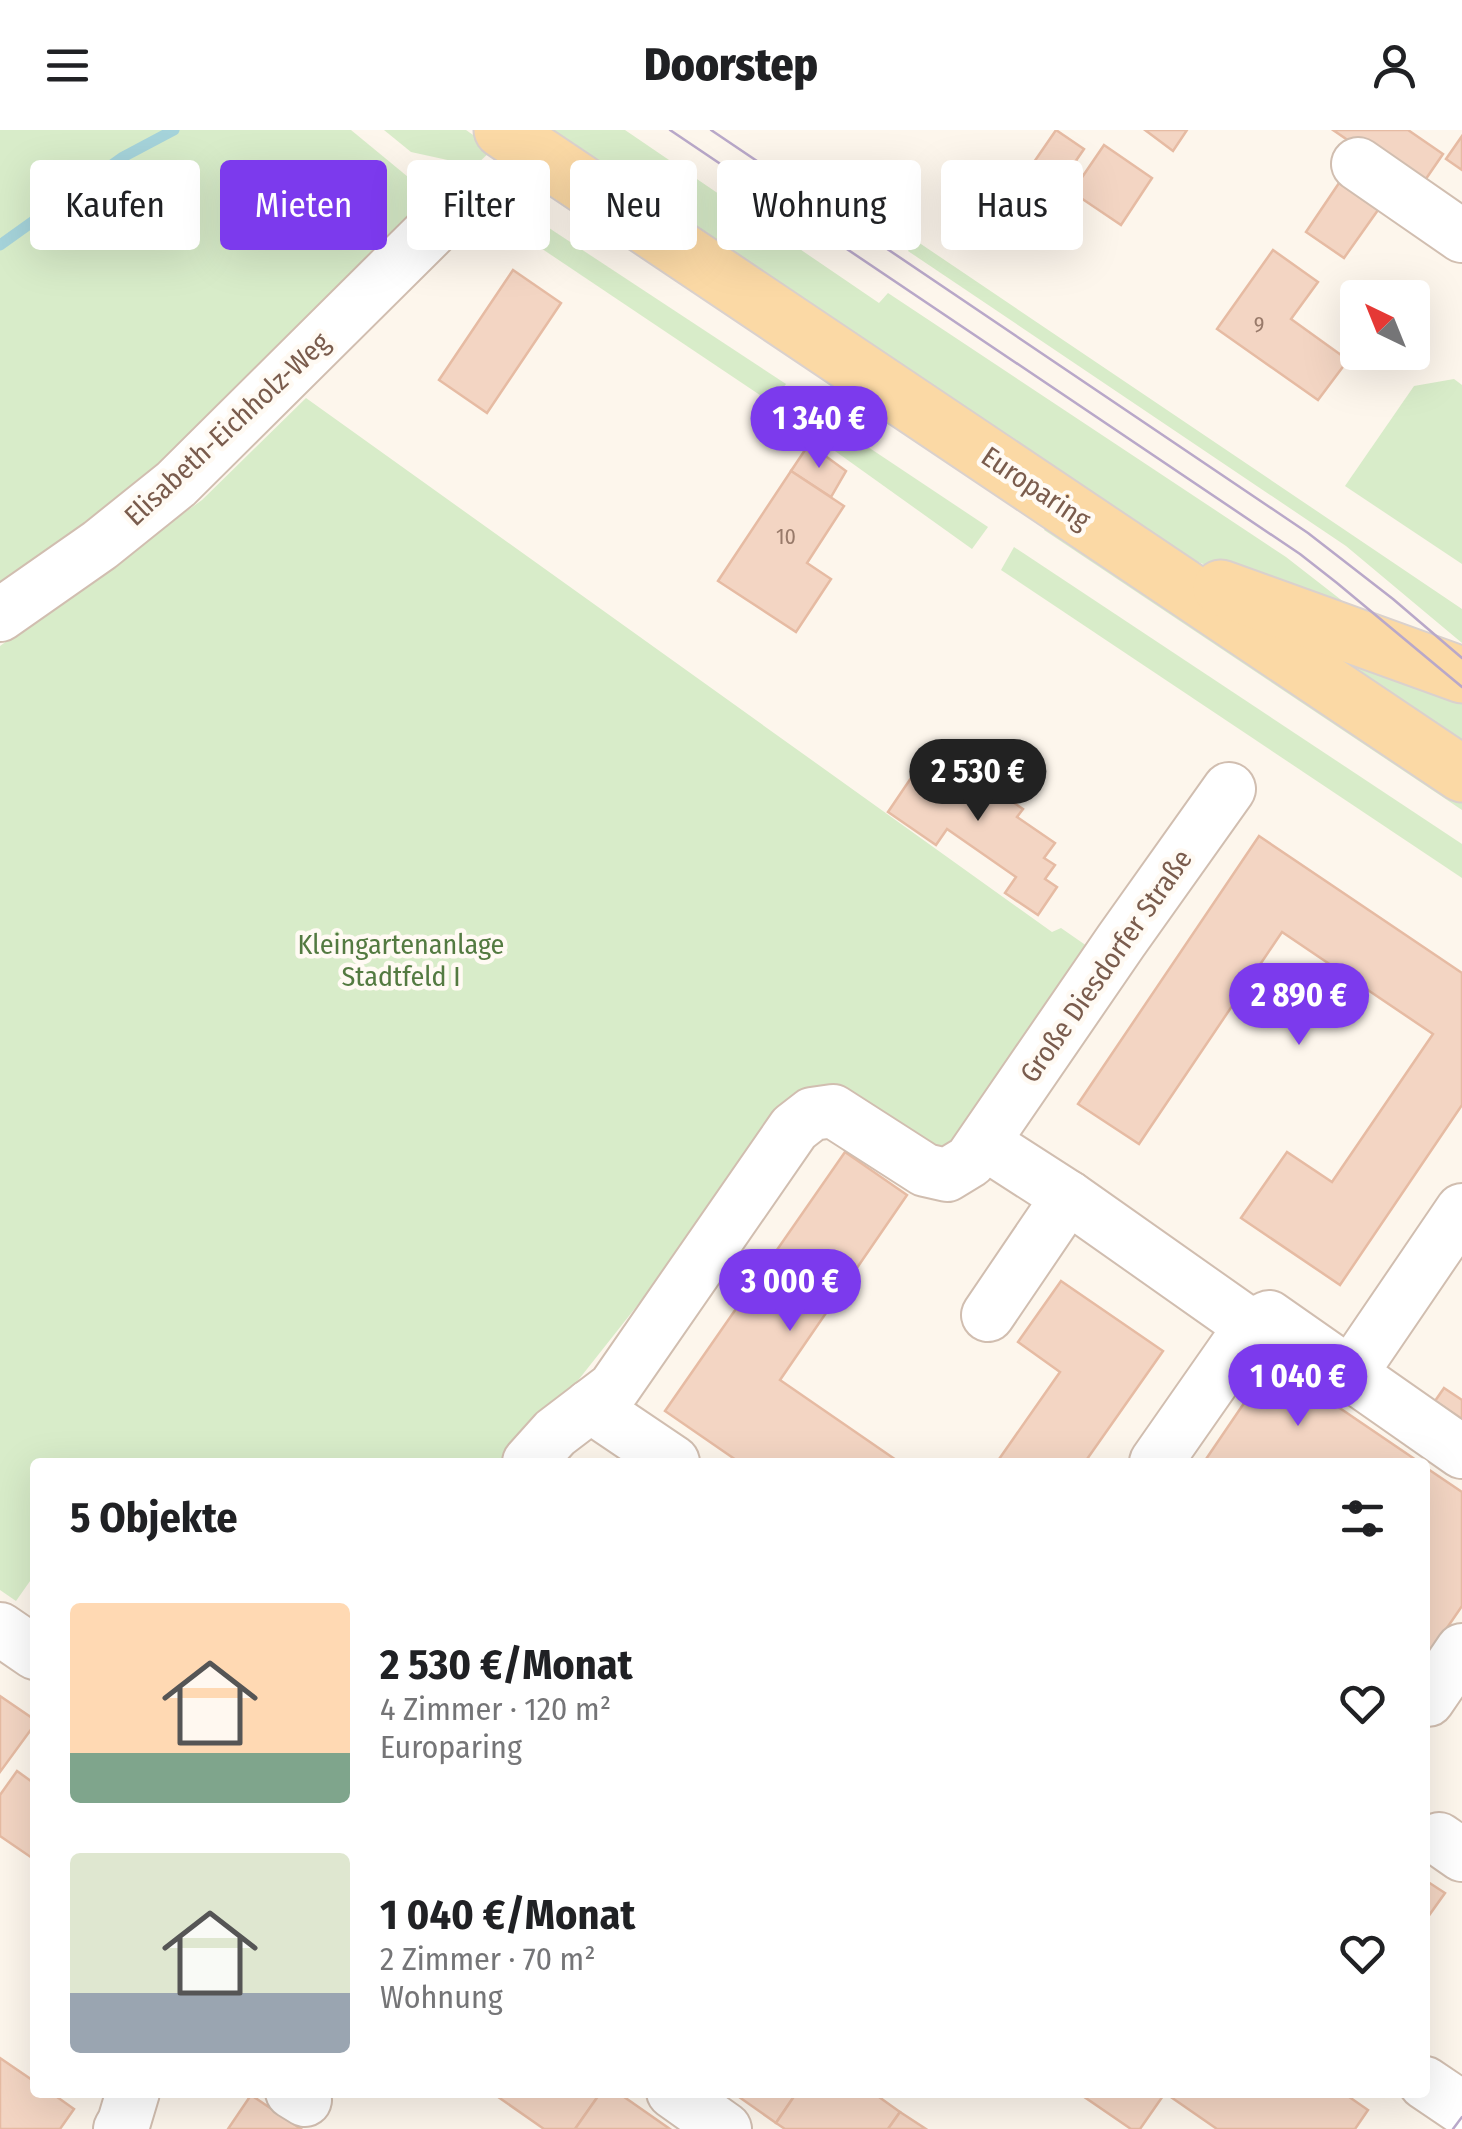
<!DOCTYPE html>
<html lang="de">
<head>
<meta charset="utf-8">
<style>
	:root { --surface:#fff; --page:#f2f2f2; --text:#202124; --muted:#757577; --accent:#7c3aed }
	body { margin:0; font-family:"Fira Sans Condensed",sans-serif; background:var(--page); color:var(--text); height:100vh; display:flex; flex-direction:column; font-size:38px; white-space:nowrap }
	* { box-sizing:border-box; margin:0 }
	p { font-size:32px; color:var(--muted) }
	.icon { flex:none; width:55px; height:55px; fill:none; stroke:currentColor; stroke-width:2; stroke-linecap:round; stroke-linejoin:round }
	.map { position:relative; flex:1; overflow:hidden }
	.panel { position:absolute; left:30px; top:1328px; width:1400px; height:640px; display:flex; flex-direction:column; background:var(--surface); border-radius:10px; box-shadow:0 10px 40px #0002 }
	.panel>* { flex:none }
	.guide { position:absolute; left:30px; top:30px; width:1402px; height:90px; display:flex; gap:20px }
	.needle { width:65px; rotate:317deg }
	.buttons { position:absolute; left:1340px; top:150px; display:grid; gap:20px }
	.buttons a { display:grid; place-items:center; width:90px; height:90px; border-radius:10px; background:var(--surface); box-shadow:0 10px 40px #0002; font-size:50px }
	.price { position:absolute; translate:-50% -85px; padding:0 22px; border-radius:35px; background:var(--accent); color:#fff; font-size:32px; line-height:65px; filter:drop-shadow(0 2px 5px #0008) }
	.price::after { content:''; position:absolute; left:50%; top:60px; width:30px; height:22px; margin-left:-15px; background:inherit; clip-path:polygon(0 0,100% 0,50% 100%) }
	.price.selected { background:#222; color:#fff }
	ul { padding:0; list-style:none }
	li { display:flex; align-items:center; gap:30px; height:250px; padding:0 40px }
	li span { display:grid; place-items:center; flex:none; width:280px; height:200px; border-radius:10px; color:#555 }
	li>.icon { margin-inline-start:auto }
	span .icon { width:120px; height:120px; fill:#fffc; stroke-width:1 }
	li b { font-size:42px }
	h2 { display:flex; justify-content:space-between; align-items:center; height:120px; padding:0 40px; font-size:42px }
	.pill { padding:0 35px; border-radius:10px; background:var(--surface); box-shadow:0 10px 40px #0002; font-size:35px; line-height:90px }
	.pill.selected { background:var(--accent); color:#fff }
	header { display:flex; justify-content:space-between; align-items:center; height:130px; padding:0 40px; background:var(--surface); font-size:45px; font-weight:800 }
	.map>svg:first-child { display:block }
	.green { fill:#d8ecc9 }
	.lines { fill:none; stroke-linecap:round; stroke-linejoin:round }
	.stream { stroke:#a5d3da; stroke-width:11 }
	.building { fill:#f3d5c3; stroke:#e6bba3; stroke-width:2.5 }
	.minor-casing { stroke:#d1beb0; stroke-width:56 }
	.major-casing { stroke:#dad1cd; stroke-width:59 }
	.minor { stroke:#fff; stroke-width:52 }
	.major { stroke:#fbd9a5; stroke-width:55 }
	.tram { stroke:#b9a8c9; stroke-width:2.5 }
	.labels { text-anchor:middle; dominant-baseline:central; stroke-width:9; stroke-linejoin:round; paint-order:stroke }
	.number-label { font-size:22px; fill:#987a6a }
	.street-label { font-size:28px; fill:#7a5c4d; stroke:#fffaf3 }
	.park-label { font-size:28px; fill:#537a41; stroke:#fffaf3 }
</style>
</head>
<body>
<header><svg class="icon" aria-label="menu" viewBox="0 0 24 24"><path d="M4 6h16M4 12h16M4 18h16"/></svg>Doorstep<svg class="icon" aria-label="person" viewBox="0 0 24 24"><circle cx="12" cy="8" r="4"/><path d="M4 21q1-7 8-7t8 7"/></svg></header>
<div class="map">
<svg width="1462" height="1999" viewBox="0 0 1462 1999">
	<rect width="100%" height="100%" fill="#fdf6ec"/>
	<g class="green">
		<polygon points="0,0 351,0 436,70 224,290 0,471"/>
		<polygon points="384,0 466,0 493,19 475,36 411,22"/>
		<polygon points="548,0 625,0 879,173 888,163 1286,427 1358,483 1220,441 1179,424"/>
		<polygon points="508,71 786,254 772,273 496,88"/>
		<polygon points="915,110 1462,479 1462,513 1346,416 908,121"/>
		<polygon points="1454,249 1462,255 1462,434 1345,356 1414,256"/>
		<polygon points="306,268 1052,802 1061,798 1097,823 961,1013 938,1024 835,955 795,976 538,1301 509,1332 35,1332 35,1444 16,1471 0,1460 0,516 202,370"/>
		<polygon points="817,283 988,397 972,419 807,301"/>
		<polygon points="1050,391 1462,668 1462,680 1044,400"/>
		<polygon points="1014,417 1462,714 1462,748 1001,440"/>
		<polygon points="1315,515 1444,558 1462,574 1462,615"/>
	</g>
	<g class="lines">
		<polyline class="stream" points="0,115 123,27 174,0"/>
	</g>
	<g class="building">
		<polygon points="1056,0 1084,19 1060,54 1032,35"/>
		<polygon points="1145,0 1187,0 1173,21"/>
		<polygon points="1333,0 1408,0 1443,24 1419,59"/>
		<polygon points="1462,6 1462,40 1446,29"/>
		<polygon points="1104,15 1152,48 1121,95 1072,62"/>
		<polygon points="1339,53 1378,80 1344,128 1306,102"/>
		<polygon points="1273,120 1318,152 1291,189 1348,230 1318,270 1217,199"/>
		<polygon points="513,140 561,173 487,283 439,250"/>
		<polygon points="809,314 846,341 831,367 791,341"/>
		<polygon points="791,341 844,376 807,433 831,449 796,502 718,451"/>
		<polygon points="932,617 1023,679 1017,687 1055,713 1044,728 1055,735 1045,749 1057,757 1038,785 1005,763 1016,747 947,699 936,715 888,682"/>
		<polygon points="1259,706 1462,843 1462,975 1340,1155 1241,1088 1287,1022 1332,1052 1433,904 1282,802 1139,1014 1078,974"/>
		<polygon points="845,1022 907,1065 780,1250 899,1332 739,1332 665,1281"/>
		<polygon points="1061,1151 1163,1221 1085,1332 997,1332 1060,1242 1018,1212"/>
		<polygon points="1272,1232 1419,1332 1204,1332"/>
		<polygon points="1444,1258 1462,1270 1462,1289 1435,1271"/>
		<polygon points="1425,1337 1462,1362 1462,1476 1425,1530"/>
		<polygon points="0,1566 35,1590 35,1594 0,1642"/>
		<polygon points="17,1641 35,1654 35,1730 0,1706 0,1665"/>
		<polygon points="1425,1750 1445,1763 1425,1791"/>
		<polygon points="0,1928 35,1952 35,1962 50,1962 74,1979 60,1999 0,1999"/>
		<polygon points="491,1962 601,1962 575,1999 544,1999"/>
		<polygon points="601,1962 617,1962 670,1999 575,1999"/>
		<polygon points="732,1962 797,1962 776,1993"/>
		<polygon points="797,1962 872,1962 900,1982 888,1999 785,1999 776,1993"/>
		<polygon points="1082,1962 1342,1962 1368,1980 1355,1999 1217,1999 1165,1963 1140,1999 1131,1999 1080,1964"/>
		<polygon points="251,1965 301,1999 228,1999"/>
		<polygon points="900,1982 926,1999 888,1999"/>
	</g>
	<g class="lines">
		<defs>
			<g id="minor">
				<polyline points="1358,34 1462,106"/>
				<polyline points="0,485 100,415 176,354 438,94"/>
				<polyline points="984,1013 1068,1067 1251,1196 1269,1187 1462,1322"/>
				<polyline points="988,1185 1068,1067"/>
				<polyline points="1351,1243 1462,1080"/>
				<polyline points="590,1276 673,1332"/>
				<polyline points="529,1332 555,1303 614,1258 794,998 812,984 833,981 925,1040 947,1045 970,1031 1121,811 1229,659"/>
				<polyline points="1156,1332 1251,1196"/>
				<polyline points="0,1499 35,1523"/>
				<polyline points="1425,1570 1428,1570 1462,1520"/>
				<polyline points="1439,1709 1462,1725"/>
				<polyline points="1425,1953 1462,1978"/>
				<polyline points="292,1962 305,1970"/>
				<polyline points="673,1962 725,1999"/>
				<polyline points="120,1999 124,1992 133,1962"/>
			</g>
			<g id="major">
				<polyline points="502,0 1462,644"/>
				<polyline points="1221,458 1462,545"/>
			</g>
		</defs>
		<use href="#minor" class="minor-casing"/>
		<use href="#major" class="major-casing"/>
		<use href="#minor" class="minor"/>
		<use href="#major" class="major"/>
		<g class="tram">
			<polyline points="670,0 1300,424 1337,453 1462,557"/>
			<polyline points="711,0 1308,403 1393,469 1462,528"/>
			<polyline points="1453,1999 1462,1987"/>
		</g>
	</g>
	<g class="labels">
		<g class="number-label">
			<text x="1259" y="194">9</text>
			<text x="786" y="406">10</text>
		</g>
		<g class="street-label">
			<text transform="translate(227 299) rotate(-43)">Elisabeth-Eichholz-Weg</text>
			<text transform="translate(1036 358) rotate(34)">Europaring</text>
			<text transform="translate(1106 836) rotate(-55)">Große Diesdorfer Straße</text>
		</g>
		<g class="park-label">
			<text x="401" y="814">Kleingartenanlage<tspan x="401" dy="32">Stadtfeld I</tspan></text>
		</g>
	</g>
</svg>
<div class="buttons">
<a><svg class="needle" viewBox="-14 -14 28 28"><path d="M0-13l5 13h-10z" fill="#e53935"/><path d="M0 13l5-13h-10z" fill="#757577"/></svg></a>
</div>
<b class="price" style="left:819px;top:341px">1 340 €</b>
<b class="price selected" style="left:978px;top:694px">2 530 €</b>
<b class="price" style="left:1299px;top:918px">2 890 €</b>
<b class="price" style="left:790px;top:1204px">3 000 €</b>
<b class="price" style="left:1298px;top:1299px">1 040 €</b>
<div class="guide">
<a class="pill">Kaufen</a>
<a class="pill selected">Mieten</a>
<a class="pill">Filter</a>
<a class="pill">Neu</a>
<a class="pill">Wohnung</a>
<a class="pill">Haus</a>
</div>
<section class="panel">
<h2>5 Objekte<svg class="icon" aria-label="filters" viewBox="0 0 24 24"><path d="M4 7h16M4 17h16"/><circle cx="9" cy="7" r="2"/><circle cx="15" cy="17" r="2"/></svg></h2>
<ul>
<li><span style="background:linear-gradient(#ffd9b3 75%,#7fa58c 0)"><svg class="icon" aria-label="home" viewBox="0 0 24 24"><path d="M3 11l9-7 9 7M6 9v11h12V9"/></svg></span><div><b>2 530 €/Monat</b><p>4 Zimmer · 120 m²</p><p>Europaring</p></div><svg class="icon" aria-label="heart" viewBox="0 0 24 24"><path d="M12 20l-8-8c-3-5 5-10 8-4 3-6 11-1 8 4z"/></svg></li>
<li><span style="background:linear-gradient(#dfe7d0 70%,#9aa5b1 0)"><svg class="icon" aria-label="home" viewBox="0 0 24 24"><path d="M3 11l9-7 9 7M6 9v11h12V9"/></svg></span><div><b>1 040 €/Monat</b><p>2 Zimmer · 70 m²</p><p>Wohnung</p></div><svg class="icon" aria-label="heart" viewBox="0 0 24 24"><path d="M12 20l-8-8c-3-5 5-10 8-4 3-6 11-1 8 4z"/></svg></li>
</ul>
</section>
</div>
</body>
</html>
